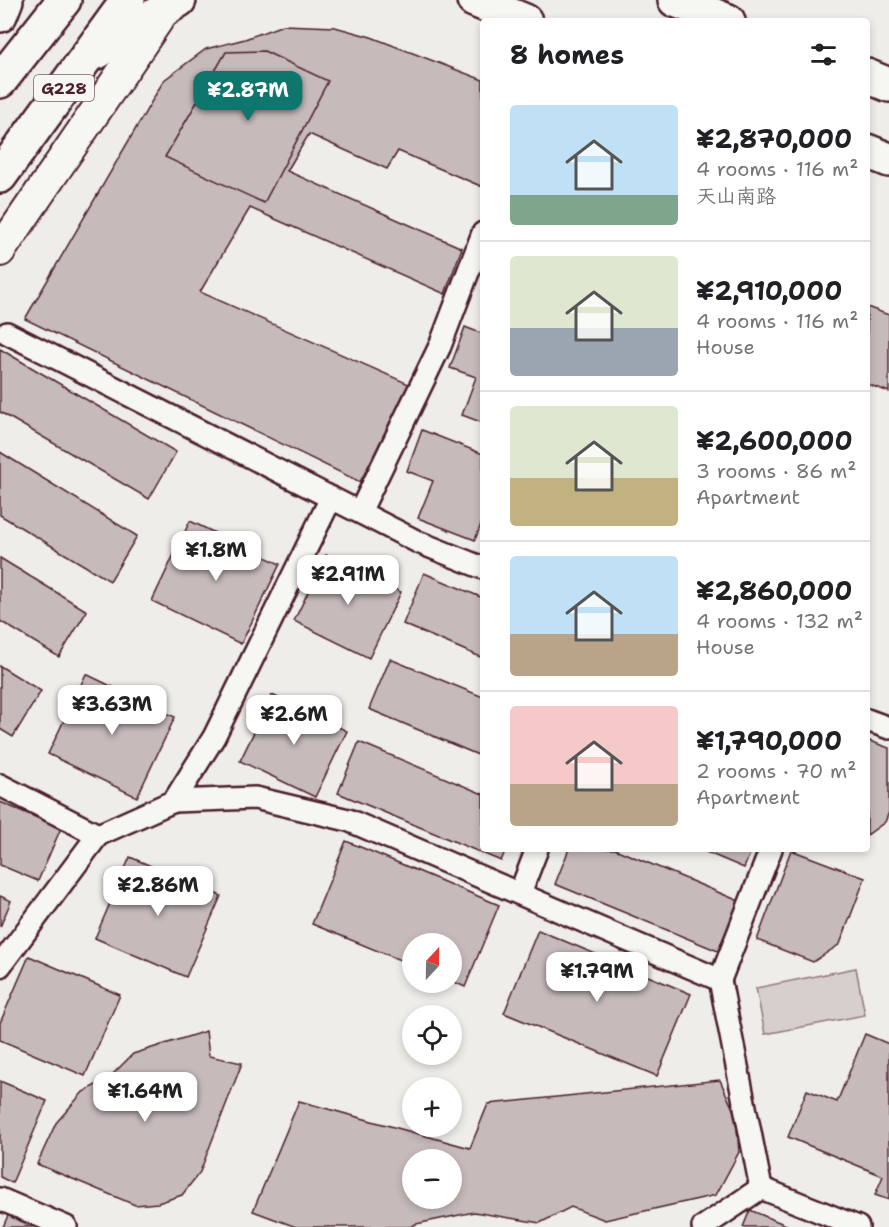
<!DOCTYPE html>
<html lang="en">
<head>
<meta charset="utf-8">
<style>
	:root { --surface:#fff; --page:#f6f6f6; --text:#202124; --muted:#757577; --line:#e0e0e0; --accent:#0f766e }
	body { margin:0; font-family:"Shantell Sans","LXGW WenKai TC",sans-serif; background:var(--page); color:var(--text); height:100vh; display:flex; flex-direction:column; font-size:22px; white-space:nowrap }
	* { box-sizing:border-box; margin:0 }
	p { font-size:20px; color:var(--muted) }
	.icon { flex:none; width:33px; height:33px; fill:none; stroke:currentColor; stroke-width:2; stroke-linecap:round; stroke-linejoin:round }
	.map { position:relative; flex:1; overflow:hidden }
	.sheet { position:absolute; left:480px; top:18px; width:390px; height:834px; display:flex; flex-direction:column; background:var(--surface); border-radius:6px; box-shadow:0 3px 9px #0003 }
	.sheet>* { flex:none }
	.needle { width:39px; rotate:22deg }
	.buttons { position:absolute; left:402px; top:933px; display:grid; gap:12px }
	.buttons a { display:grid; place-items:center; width:60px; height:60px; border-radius:50%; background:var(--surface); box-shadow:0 3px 9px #0003; font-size:30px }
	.price { position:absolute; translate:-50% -51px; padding:0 14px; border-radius:12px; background:#fff; color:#222; font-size:20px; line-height:39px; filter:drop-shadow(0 2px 3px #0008) }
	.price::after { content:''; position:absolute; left:50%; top:36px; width:18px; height:14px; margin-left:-9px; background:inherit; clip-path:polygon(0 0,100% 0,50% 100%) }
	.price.on { background:var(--accent); color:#fff }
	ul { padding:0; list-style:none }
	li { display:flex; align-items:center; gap:18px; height:150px; padding:0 30px }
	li+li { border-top:2px solid var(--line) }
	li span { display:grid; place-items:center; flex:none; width:168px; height:120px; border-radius:6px; color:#555 }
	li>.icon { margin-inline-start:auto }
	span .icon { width:72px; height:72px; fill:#fffc; stroke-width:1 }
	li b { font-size:26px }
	h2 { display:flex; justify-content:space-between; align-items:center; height:72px; padding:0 30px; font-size:26px }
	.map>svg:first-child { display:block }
	.green { fill:#d7cfce; stroke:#90777c; stroke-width:1.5 }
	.building { fill:#c6babb; stroke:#4a1f2b; stroke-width:1.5; fill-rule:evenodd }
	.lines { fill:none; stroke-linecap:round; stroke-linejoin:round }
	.street-casing { stroke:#4a1f2b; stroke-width:26 }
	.secondary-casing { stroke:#4a1f2b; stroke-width:34 }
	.primary-casing { stroke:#4a1f2b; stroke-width:38 }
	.street { stroke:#f6f6f2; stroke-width:21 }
	.secondary { stroke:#f6f6f2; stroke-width:30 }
	.primary { stroke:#f6f6f2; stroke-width:33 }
	.labels { text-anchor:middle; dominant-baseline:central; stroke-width:6; stroke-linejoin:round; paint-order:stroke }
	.shield { fill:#f6f6f2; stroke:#7e6067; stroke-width:1.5 }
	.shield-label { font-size:16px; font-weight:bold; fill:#4a1f2b }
</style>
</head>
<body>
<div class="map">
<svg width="889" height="1227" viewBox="0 0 889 1227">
	<rect width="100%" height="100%" fill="#efedea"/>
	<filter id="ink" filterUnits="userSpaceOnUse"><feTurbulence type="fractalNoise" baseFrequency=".0167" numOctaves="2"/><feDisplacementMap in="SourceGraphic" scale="12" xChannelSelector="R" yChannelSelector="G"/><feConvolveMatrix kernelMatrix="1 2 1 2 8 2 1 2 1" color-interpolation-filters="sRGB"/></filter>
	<g filter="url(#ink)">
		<polygon class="green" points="856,968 865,1015 765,1034 756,988"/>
		<g class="building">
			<polygon points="283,25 335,27 371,37 483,80 483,187 398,151 387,169 309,134 287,171 462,248 445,294 250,208 200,292 411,385 360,482 25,319 164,80 206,49 245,39"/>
			<polygon points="264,51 328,81 264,203 165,157 226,52"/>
			<polygon points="867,307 889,315 889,392 867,384"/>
			<polygon points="465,327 483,334 483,423 462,415 476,377 450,368"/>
			<polygon points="0,349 176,452 149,499 0,412"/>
			<polygon points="422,430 483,454 483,519 475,540 418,518 433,481 407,471"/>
			<polygon points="0,452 137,536 110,581 0,515"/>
			<polygon points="190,521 280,564 241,644 152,601"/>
			<polygon points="326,555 401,592 369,658 294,621"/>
			<polygon points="0,558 87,611 59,657 0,621"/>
			<polygon points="424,573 483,598 483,658 403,624"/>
			<polygon points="390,659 483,697 483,757 369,709"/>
			<polygon points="0,666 41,691 13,737 0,729"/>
			<polygon points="86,674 175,717 137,797 48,754"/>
			<polygon points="272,695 347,731 315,797 240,761"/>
			<polygon points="867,740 889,748 889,812 885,822 867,835"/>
			<polygon points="359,742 483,794 483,849 506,849 501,861 338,793"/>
			<polygon points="0,802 61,828 38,881 0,865"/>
			<polygon points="346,841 499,905 465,987 452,981 452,944 412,944 412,965 312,924"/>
			<polygon points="569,849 615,849 739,901 718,951 555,884"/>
			<polygon points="699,849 752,849 744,868"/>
			<polygon points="791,850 865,878 840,944 813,962 757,940"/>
			<polygon points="130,857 221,896 186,977 95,938"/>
			<polygon points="0,896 11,901 0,927"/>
			<polygon points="538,930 691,994 657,1076 504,1013"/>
			<polygon points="29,956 120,995 85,1076 0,1040 0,1023"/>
			<polygon points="206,1031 209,1056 242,1063 200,1172 182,1195 158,1203 135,1205 37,1164 56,1123 83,1092 109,1078 133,1054"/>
			<polygon points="865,1034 889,1044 889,1200 875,1195 883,1176 788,1137 807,1090 837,1102"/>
			<path d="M720 1080 736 1116 739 1152 716 1195 605 1220 571 1207 540 1223 474 1212 416 1224 410 1227H296L253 1211 299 1101 470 1148 488 1104ZM412 1160H452V1198H412Z"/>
			<polygon points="0,1081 47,1101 12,1183 0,1177"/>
			<polygon points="750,1210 791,1227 743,1227"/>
			<polygon points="9,1213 41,1227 3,1227"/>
		</g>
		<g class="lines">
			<defs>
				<g id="street">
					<polyline points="7,333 418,542 483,568"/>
					<polyline points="360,512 440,346 483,233"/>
					<polyline points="867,720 889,728"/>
					<polyline points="0,785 98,835"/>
					<polyline points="174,801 255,798 348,820 720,980 761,1188"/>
					<polyline points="520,893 537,849"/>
					<polyline points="0,966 98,835 174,801 214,737 331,498"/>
					<polyline points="720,980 771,849"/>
					<polyline points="0,1199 66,1227"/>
					<polyline points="703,1227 761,1188 858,1227"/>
				</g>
				<polyline id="secondary" points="0,251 166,8"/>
				<g id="primary">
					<polyline points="474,0 525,21"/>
					<polyline points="675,0 728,21"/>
					<polyline points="0,15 6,0"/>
					<polyline points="97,52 179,0"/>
					<polyline points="867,76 889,85"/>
					<polyline points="0,81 64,0"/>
					<polyline points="867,151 889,160"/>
					<polyline points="0,176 128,0"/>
				</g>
			</defs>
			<use href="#street" class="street-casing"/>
			<use href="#secondary" class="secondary-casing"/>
			<use href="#primary" class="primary-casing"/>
			<use href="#street" class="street"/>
			<use href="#secondary" class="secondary"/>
			<use href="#primary" class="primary"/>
		</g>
	</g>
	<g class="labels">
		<rect class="shield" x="34" y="75" width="60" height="26" rx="4.5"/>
		<g class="shield-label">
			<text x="64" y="88">G228</text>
		</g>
	</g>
</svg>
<div class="buttons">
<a><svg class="needle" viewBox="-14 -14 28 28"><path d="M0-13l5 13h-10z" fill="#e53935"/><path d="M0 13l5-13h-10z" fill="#757577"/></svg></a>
<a><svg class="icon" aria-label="locate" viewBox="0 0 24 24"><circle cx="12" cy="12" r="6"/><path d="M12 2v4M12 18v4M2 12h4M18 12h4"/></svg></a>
<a>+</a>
<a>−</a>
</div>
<b class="price on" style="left:248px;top:122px">¥2.87M</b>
<b class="price" style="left:216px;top:582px">¥1.8M</b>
<b class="price" style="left:348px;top:606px">¥2.91M</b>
<b class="price" style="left:112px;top:736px">¥3.63M</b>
<b class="price" style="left:294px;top:746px">¥2.6M</b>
<b class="price" style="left:158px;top:917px">¥2.86M</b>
<b class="price" style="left:597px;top:1003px">¥1.79M</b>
<b class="price" style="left:145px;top:1123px">¥1.64M</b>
<section class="sheet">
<h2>8 homes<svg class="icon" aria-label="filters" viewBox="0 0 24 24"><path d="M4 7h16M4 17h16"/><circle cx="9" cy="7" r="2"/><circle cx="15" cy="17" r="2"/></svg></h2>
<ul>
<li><span style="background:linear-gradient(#bfe0f5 75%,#7fa58c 0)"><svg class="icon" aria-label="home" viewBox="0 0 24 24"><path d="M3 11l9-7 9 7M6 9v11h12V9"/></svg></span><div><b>¥2,870,000</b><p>4 rooms · 116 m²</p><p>天山南路</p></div></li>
<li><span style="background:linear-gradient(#dfe7d0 60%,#9aa5b1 0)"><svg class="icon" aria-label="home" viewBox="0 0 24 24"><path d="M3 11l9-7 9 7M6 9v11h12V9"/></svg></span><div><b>¥2,910,000</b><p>4 rooms · 116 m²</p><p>House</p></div></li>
<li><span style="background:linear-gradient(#dfe7d0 60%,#c2b280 0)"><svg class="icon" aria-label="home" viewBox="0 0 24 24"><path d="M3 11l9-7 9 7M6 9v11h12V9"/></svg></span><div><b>¥2,600,000</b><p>3 rooms · 86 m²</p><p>Apartment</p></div></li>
<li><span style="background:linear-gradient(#bfe0f5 65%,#b9a48a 0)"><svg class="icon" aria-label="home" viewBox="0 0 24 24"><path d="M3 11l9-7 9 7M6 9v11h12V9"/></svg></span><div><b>¥2,860,000</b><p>4 rooms · 132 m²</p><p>House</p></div></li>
<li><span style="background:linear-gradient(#f6c9c9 65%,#b9a48a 0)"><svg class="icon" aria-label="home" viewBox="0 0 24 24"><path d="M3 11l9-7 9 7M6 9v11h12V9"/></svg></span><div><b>¥1,790,000</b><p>2 rooms · 70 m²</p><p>Apartment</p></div></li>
</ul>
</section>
</div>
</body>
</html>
